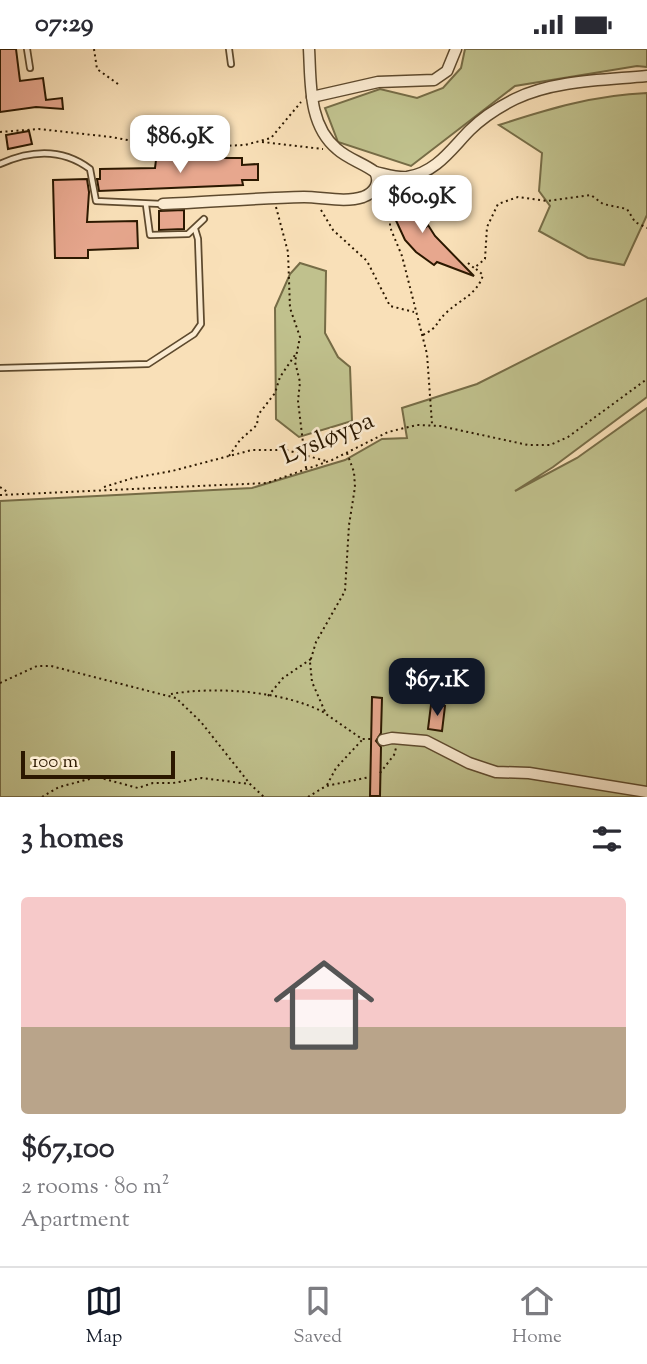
<!DOCTYPE html>
<html lang="en">
<head>
<meta charset="utf-8">
<style>
	:root { --surface:#fff; --page:#f2f2f3; --text:#2b2b33; --muted:#7c7c81; --line:#e1e1e2; --accent:#111827 }
	body { margin:0; font-family:"Sorts Mill Goudy",serif; background:var(--page); color:var(--text); height:100vh; display:flex; flex-direction:column; font-size:26px; white-space:nowrap }
	* { box-sizing:border-box; margin:0 }
	p { font-size:23px; color:var(--muted) }
	.icon { flex:none; width:38px; height:38px; fill:none; stroke:currentColor; stroke-width:2; stroke-linecap:round; stroke-linejoin:round }
	.map { position:relative; height:748px; overflow:hidden }
	.side { display:flex; flex-direction:column; background:var(--surface); flex:1 }
	.side>* { flex:none }
	.scale { position:absolute; left:21px; bottom:18px; width:154px; box-sizing:border-box; padding-left:7px; border:4px solid #2b1800; border-top:0; font-size:19px; line-height:24px; white-space:nowrap; color:#2b1800; -webkit-text-stroke:5px #fbebd1; paint-order:stroke }
	.price { position:absolute; translate:-50% -60px; padding:0 16px; border-radius:14px; background:#fff; color:#222; font-size:23px; line-height:46px; filter:drop-shadow(0 2px 4px #0008) }
	.price::after { content:''; position:absolute; left:50%; top:42px; width:21px; height:16px; margin-left:-10px; background:inherit; clip-path:polygon(0 0,100% 0,50% 100%) }
	.price.selected { background:var(--accent); color:#fff }
	ul { padding:0; list-style:none }
	li { display:grid; align-content:center; gap:14px; height:371px; padding:0 21px }
	li span { display:grid; place-items:center; height:217px; border-radius:7px; color:#555 }
	li>.icon { margin-inline-start:auto }
	span .icon { width:126px; height:126px; fill:#fffc; stroke-width:1 }
	li b { font-size:30px }
	h2 { display:flex; justify-content:space-between; align-items:center; height:84px; padding:0 21px; font-size:30px }
	.status { display:flex; justify-content:space-between; align-items:center; height:49px; padding:0 35px; background:var(--surface); direction:ltr }
	.status svg { height:19px; fill:currentColor }
	.menu { display:flex; justify-content:space-around; align-items:center; height:98px; border-top:2px solid var(--line); background:var(--surface); font-size:19px; color:var(--muted) }
	.menu a { display:grid; justify-items:center; gap:4px }
	.menu .selected { color:var(--accent) }
	.map>svg:first-child { display:block }
	.green { fill:#c0c18d; stroke:#766c46; stroke-width:2 }
	.building { fill:#e7a78e; stroke:#2b1800; stroke-width:2 }
	.lines { fill:none; stroke-linecap:round; stroke-linejoin:round }
	.lane-casing { stroke:#5e4a2e; stroke-width:8 }
	.street-casing { stroke:#5e4a2e; stroke-width:13 }
	.path { stroke:#2b1800; stroke-width:2; stroke-dasharray:2 3.5; stroke-linecap:butt }
	.lane { stroke:#fbebd1; stroke-width:4.5 }
	.street { stroke:#fbebd1; stroke-width:10 }
	.labels { text-anchor:middle; dominant-baseline:central; stroke-width:5; stroke-linejoin:round; paint-order:stroke }
	.street-label { font-size:26px; fill:#2b1800; stroke:#fbebd1 }
</style>
</head>
<body>
<div class="status"><b>07:29</b><svg viewBox="0 0 49 12"><path d="M0 12V9h3v3zM5 12V6h3v6zM10 12V3h3v9zM15 12V0h3v12zM26 1h20v11H26zM47 4h2v5h-2z"/></svg></div>
<div class="map">
<svg width="647" height="748" viewBox="0 0 647 748">
	<rect width="100%" height="100%" fill="#f9e0b8"/>
	<filter id="stains"><feTurbulence type="fractalNoise" baseFrequency=".00286" numOctaves="4"/><feColorMatrix values="0 0 0 0 .2 0 0 0 0 .09 0 0 0 0 .02 0 0 0 .5 -.17"/></filter>
	<radialGradient id="worn" r=".72"><stop offset=".6" stop-color="#630" stop-opacity="0"/><stop offset="1" stop-color="#630" stop-opacity=".3"/></radialGradient>
	<g class="green">
		<polygon points="465,0 647,0 647,18 637,17 515,37 411,117 338,93 325,59 380,40 417,49 443,39 461,19"/>
		<path d="M647 44V166L624 216 588 209 539 182 550 157 539 142 542 104 499 76C548 60 595 46 647 44Z"/>
		<polygon points="300,214 326,222 325,284 338,308 350,318 352,372 299,388 276,370 275,259 290,225"/>
		<polygon points="647,249 647,348 553,418 515,442 577,409 647,359 647,748 0,748 0,452 252,439 345,411 382,390 407,389 402,359 477,335"/>
	</g>
	<g class="building">
		<polygon points="0,0 16,0 20,32 43,29 46,51 62,49 63,60 36,58 0,63"/>
		<polygon points="29,82 32,95 8,100 6,86"/>
		<polygon points="216,109 242,109 242,116 258,115 258,131 242,131 243,136 99,142 97,130 100,130 100,120 155,119 156,111"/>
		<polygon points="87,130 89,143 87,173 137,172 138,199 88,201 88,209 55,209 53,131"/>
		<polygon points="409,145 426,178 428,176 435,187 474,227 437,213 434,216 416,203 405,191 387,152"/>
		<polygon points="184,161 184,180 159,181 159,162"/>
		<polygon points="372,648 382,649 381,684 376,692 381,698 380,747 370,747"/>
		<polygon points="431,656 445,657 442,682 428,680"/>
	</g>
	<g class="lines">
		<defs>
			<g id="lane">
				<polyline points="27,0 30,19"/>
				<polyline points="229,0 231,15"/>
				<path d="M0 115C31 101 62 99 90 120L96 152 162 155"/>
				<polyline points="146,156 150,186 188,185 204,170"/>
				<polyline points="0,319 148,315 194,285 201,275 198,190 195,180"/>
			</g>
			<g id="street">
				<polyline points="312,48 378,33 434,31 447,22 456,0"/>
				<path d="M375 123C385 125 397 129 407 128 436 124 452 99 470 81 483 68 499 58 515 50 554 31 605 31 647 27"/>
				<path d="M163 155C210 153 257 149 304 148 322 148 345 154 363 148 374 144 381 134 375 123 363 114 348 110 337 100 308 76 311 34 309 0"/>
				<polyline points="383,691 392,689 426,692 469,714 496,723 529,724 647,743"/>
			</g>
		</defs>
		<use href="#lane" class="lane-casing"/>
		<use href="#street" class="street-casing"/>
		<g class="path">
			<polyline points="94,0 97,20 118,35"/>
			<polyline points="0,83 39,80 111,88 171,99 245,96 271,89 301,53"/>
			<polyline points="262,93 323,100"/>
			<polyline points="276,158 288,203 290,259 300,288 295,313 300,333 298,352 306,419"/>
			<polyline points="321,161 333,181 367,212 390,257 414,263"/>
			<polyline points="390,169 390,178 402,207 427,305 432,375"/>
			<polyline points="468,214 474,219 485,210 487,178 498,155 518,148 547,152 591,146 603,155 627,160 635,173 647,179"/>
			<path d="M423 286C440 277 435 274 446 264 459 251 477 246 483 226L475 219"/>
			<polyline points="347,404 354,423 355,438 349,476 345,542 316,593 310,613 312,633 326,665 362,690 371,690"/>
			<polyline points="229,407 240,391 257,376 258,366 275,344 280,328 295,306"/>
			<polyline points="0,438 9,444"/>
			<polyline points="104,438 133,429 172,422 252,401 286,401 326,412"/>
			<polyline points="0,446 267,434 332,411 388,383 417,376 440,377 528,396 550,396 568,388 647,330"/>
			<polyline points="0,634 37,617 51,617 176,649 201,673 250,735 264,748"/>
			<path d="M171 645C215 637 285 642 325 664"/>
			<polyline points="268,647 283,629 311,610"/>
			<polyline points="380,724 394,706 396,699"/>
			<polyline points="327,736 336,719 362,691"/>
			<polyline points="42,748 59,738 97,728 138,739 153,734 173,734 202,729 249,735"/>
			<polyline points="308,748 326,737 370,728"/>
		</g>
		<use href="#lane" class="lane"/>
		<use href="#street" class="street"/>
	</g>
	<g class="labels">
		<g class="street-label">
			<text transform="translate(328 390) rotate(-23)">Lysløypa</text>
		</g>
	</g>
	<rect width="100%" height="100%" filter="url(#stains)"/>
	<rect width="100%" height="100%" fill="url(#worn)"/>
</svg>
<div class="scale">100 m</div>
<b class="price" style="left:180px;top:126px">$86.9K</b>
<b class="price" style="left:422px;top:186px">$60.9K</b>
<b class="price selected" style="left:437px;top:669px">$67.1K</b>
</div>
<section class="side">
<h2>3 homes<svg class="icon" aria-label="filters" viewBox="0 0 24 24"><path d="M4 7h16M4 17h16"/><circle cx="9" cy="7" r="2"/><circle cx="15" cy="17" r="2"/></svg></h2>
<ul>
<li><span style="background:linear-gradient(#f6c9c9 60%,#b9a48a 0)"><svg class="icon" aria-label="home" viewBox="0 0 24 24"><path d="M3 11l9-7 9 7M6 9v11h12V9"/></svg></span><div><b>$67,100</b><p>2 rooms · 80 m²</p><p>Apartment</p></div></li>
</ul>
</section>
<nav class="menu">
<a class="selected"><svg class="icon" aria-label="map" viewBox="0 0 24 24"><path d="M3 6l6-2 6 2 6-2v14l-6 2-6-2-6 2zM9 4v14M15 6v14"/></svg>Map</a>
<a><svg class="icon" aria-label="saved" viewBox="0 0 24 24"><path d="M7 4h10v16l-5-4-5 4z"/></svg>Saved</a>
<a><svg class="icon" aria-label="home" viewBox="0 0 24 24"><path d="M3 11l9-7 9 7M6 9v11h12V9"/></svg>Home</a>
</nav>
</body>
</html>
